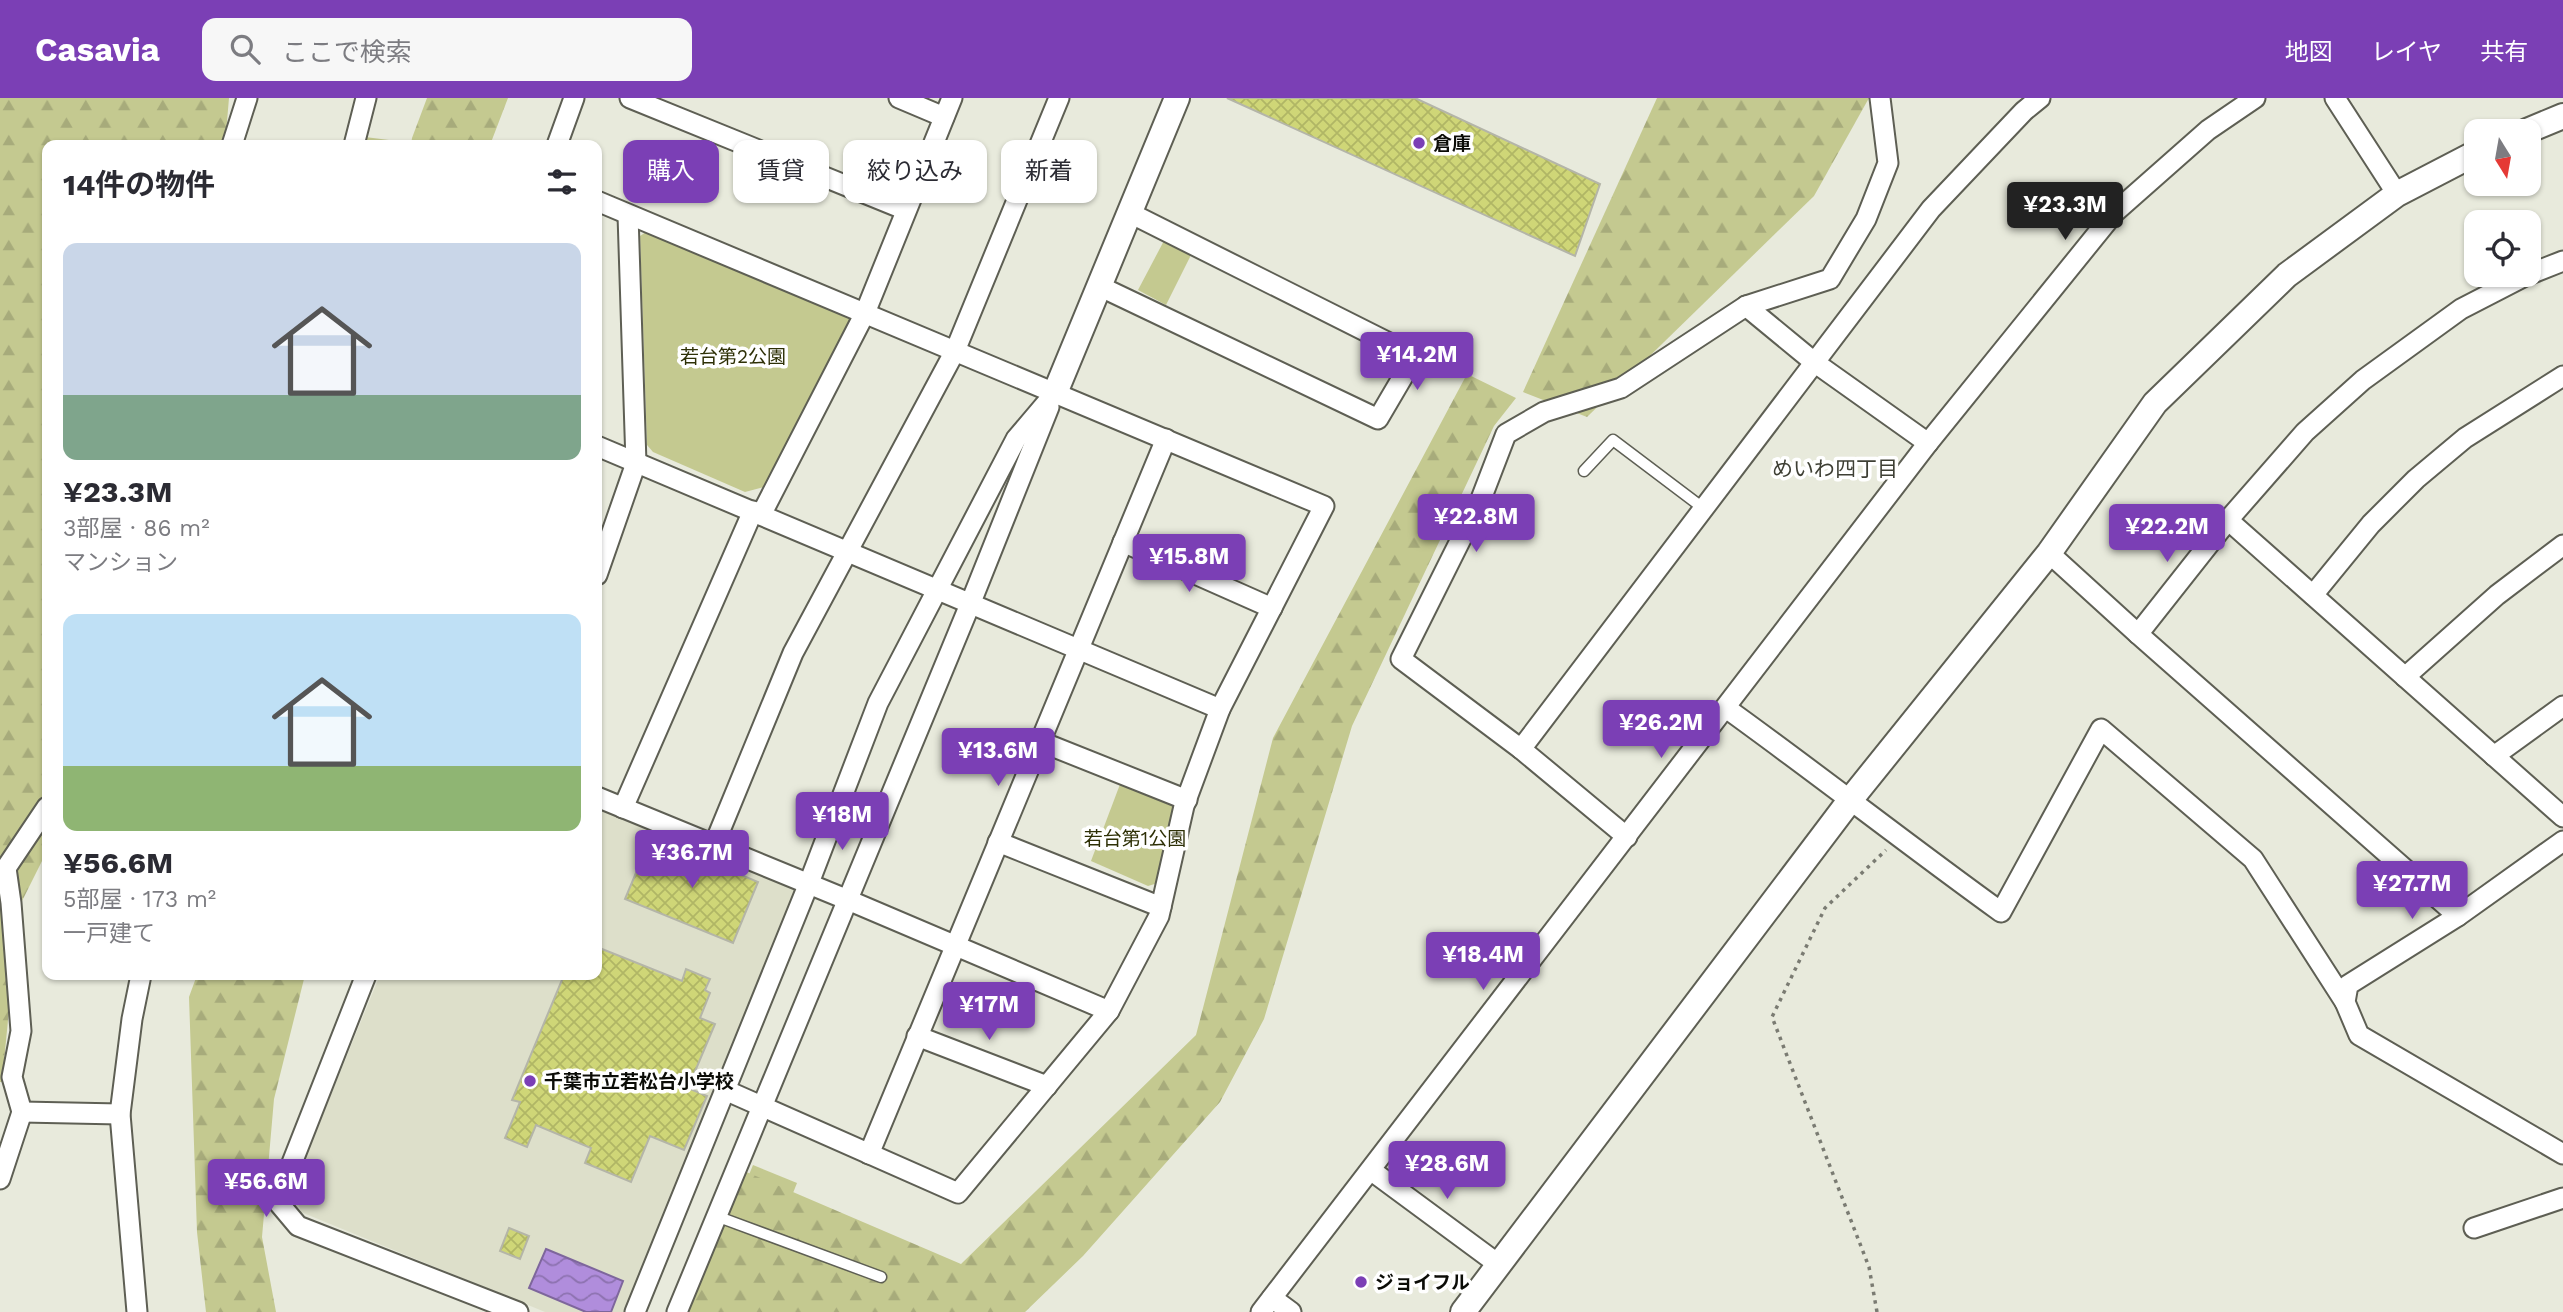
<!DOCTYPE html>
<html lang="ja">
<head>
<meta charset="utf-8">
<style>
	:root { --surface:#fff; --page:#f7f7f7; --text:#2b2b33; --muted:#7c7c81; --accent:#7b3fb5 }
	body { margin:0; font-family:"Work Sans","Noto Sans JP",sans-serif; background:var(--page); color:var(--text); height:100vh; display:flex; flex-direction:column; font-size:26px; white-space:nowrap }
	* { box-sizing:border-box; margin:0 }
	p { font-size:23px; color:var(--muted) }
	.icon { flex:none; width:38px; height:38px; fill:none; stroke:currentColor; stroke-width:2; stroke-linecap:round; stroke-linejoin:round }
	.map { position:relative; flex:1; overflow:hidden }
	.panel { position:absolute; left:42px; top:42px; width:560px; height:840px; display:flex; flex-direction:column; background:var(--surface); border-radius:14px; box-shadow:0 2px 5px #0004 }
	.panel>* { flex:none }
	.hud { position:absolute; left:623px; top:42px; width:665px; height:63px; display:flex; gap:14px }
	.needle { width:46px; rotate:169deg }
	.tools { position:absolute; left:2464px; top:21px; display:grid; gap:14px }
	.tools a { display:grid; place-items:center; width:77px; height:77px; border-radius:14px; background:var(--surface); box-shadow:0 2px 5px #0004; font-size:35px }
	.price { position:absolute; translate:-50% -60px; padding:0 16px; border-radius:7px; background:var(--accent); color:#fff; font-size:23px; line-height:46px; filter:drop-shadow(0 2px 4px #0008) }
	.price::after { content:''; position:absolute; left:50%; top:42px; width:21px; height:16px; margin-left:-10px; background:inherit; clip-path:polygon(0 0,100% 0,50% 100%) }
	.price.on { background:#222; color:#fff }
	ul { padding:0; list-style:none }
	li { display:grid; align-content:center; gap:14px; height:371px; padding:0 21px }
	li span { display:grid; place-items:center; height:217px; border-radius:14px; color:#555 }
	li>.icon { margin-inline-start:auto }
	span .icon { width:126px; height:126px; fill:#fffc; stroke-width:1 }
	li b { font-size:30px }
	h2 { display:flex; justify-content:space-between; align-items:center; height:84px; padding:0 21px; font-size:30px }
	.tag { padding:0 24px; border-radius:14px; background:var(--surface); box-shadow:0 2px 5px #0004; font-size:24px; line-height:63px }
	.tag.on { background:var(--accent); color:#fff }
	header { display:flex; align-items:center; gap:42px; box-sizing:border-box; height:98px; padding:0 35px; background:var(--accent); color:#fff }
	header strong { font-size:33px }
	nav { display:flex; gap:38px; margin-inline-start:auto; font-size:24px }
	.search { width:490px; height:63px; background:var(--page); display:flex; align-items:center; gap:18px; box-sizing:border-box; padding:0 24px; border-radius:14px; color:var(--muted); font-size:26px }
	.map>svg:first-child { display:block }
	.built { fill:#dddfca }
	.green { fill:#c4c990 }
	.forest { fill:url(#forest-firs) }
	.water { fill:url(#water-waves); stroke:#7e669c; stroke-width:2 }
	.building { fill:url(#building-cross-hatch); stroke:#b4b5a8; stroke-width:2 }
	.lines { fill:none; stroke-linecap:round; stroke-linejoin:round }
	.service-casing { stroke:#5e5f54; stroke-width:13 }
	.minor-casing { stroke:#5e5f54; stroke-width:23 }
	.tertiary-casing { stroke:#5e5f54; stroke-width:28 }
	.path { stroke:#7a7b72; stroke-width:3.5; stroke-dasharray:3.5 5; stroke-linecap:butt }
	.service { stroke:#fff; stroke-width:10 }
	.minor { stroke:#fff; stroke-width:19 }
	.tertiary { stroke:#fff; stroke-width:24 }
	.poi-dot { fill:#7b3fb5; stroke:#fff; stroke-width:2.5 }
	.labels { text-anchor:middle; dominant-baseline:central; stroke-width:7; stroke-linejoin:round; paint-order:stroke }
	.poi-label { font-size:19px; font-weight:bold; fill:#0b0c07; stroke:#fff; text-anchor:start }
	.park-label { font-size:19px; fill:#2e3006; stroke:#fff }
	.neighbourhood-label { font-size:21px; fill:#3e3f34; stroke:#fff }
</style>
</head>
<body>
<header>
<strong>Casavia</strong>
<div class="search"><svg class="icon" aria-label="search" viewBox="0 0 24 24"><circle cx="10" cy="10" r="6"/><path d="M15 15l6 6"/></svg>ここで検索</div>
<nav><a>地図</a><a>レイヤ</a><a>共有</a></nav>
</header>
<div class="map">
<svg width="2563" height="1214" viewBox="0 0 2563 1214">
	<defs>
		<pattern id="forest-firs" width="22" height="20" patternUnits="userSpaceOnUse" patternTransform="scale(1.75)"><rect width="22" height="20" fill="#c4c990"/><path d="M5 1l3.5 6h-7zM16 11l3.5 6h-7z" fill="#a7ab7b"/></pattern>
		<pattern id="water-waves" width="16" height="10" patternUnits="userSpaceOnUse" patternTransform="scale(1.75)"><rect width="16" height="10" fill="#b08ddc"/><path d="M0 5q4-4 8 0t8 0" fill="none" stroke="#8d72b0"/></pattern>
		<pattern id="building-cross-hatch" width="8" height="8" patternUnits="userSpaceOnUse" patternTransform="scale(1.75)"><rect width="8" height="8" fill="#cfd677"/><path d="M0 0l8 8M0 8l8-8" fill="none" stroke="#b0b665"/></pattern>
	</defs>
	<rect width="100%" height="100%" fill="#e8eadc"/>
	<polygon class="built" points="597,703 792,784 799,801 629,1214 545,1214 301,1114 293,1089 380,877 597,877"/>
	<g class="green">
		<polygon points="365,39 413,45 413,47 363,47"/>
		<polygon points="652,130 847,210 851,225 764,389 745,394 653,354 647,347 640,138"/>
		<polygon points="1167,137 1194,151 1166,207 1138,192"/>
		<polygon points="1122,681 1172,700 1178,713 1158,785 1148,788 1091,763"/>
		<polygon points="753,1067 797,1085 783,1120 739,1101"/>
	</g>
	<g class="forest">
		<polygon points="0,0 229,0 225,47 47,47 47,753 19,809 2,984 0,984"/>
		<polygon points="427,0 508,0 490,47 411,47 412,40"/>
		<polygon points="1657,0 1869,0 1814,98 1587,319 1523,294"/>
		<polygon points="1467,276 1516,300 1494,328 1352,628 1264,921 1220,1004 1083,1158 1025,1214 684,1214 744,1073 961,1166 1196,937 1273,640"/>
		<polygon points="197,877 305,877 274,1001 262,1139 276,1214 206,1214 197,1134 189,899"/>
	</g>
	<polygon class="water" points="546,1151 623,1183 611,1214 586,1214 529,1190"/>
	<g class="building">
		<polygon points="1227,0 1415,0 1600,86 1575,158"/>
		<polygon points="651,739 758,784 733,845 625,801"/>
		<polygon points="597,849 682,883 686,871 710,881 705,892 710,895 700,920 715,926 688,990 707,998 684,1052 650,1038 631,1084 585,1065 591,1050 536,1027 527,1049 505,1040 520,1004 512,1002 564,877 597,877"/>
		<polygon points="509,1130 529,1138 520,1161 500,1153"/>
	</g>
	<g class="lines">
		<defs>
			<g id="service">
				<polyline points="1584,373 1613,342 1703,410"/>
				<polyline points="716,1118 881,1179"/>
			</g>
			<g id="minor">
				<polyline points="630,0 906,112"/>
				<polyline points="899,0 944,19"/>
				<polyline points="2335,0 2397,96"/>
				<polyline points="232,47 247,0"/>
				<polyline points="354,47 366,0"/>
				<polyline points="557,47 574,0"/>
				<polyline points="597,103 1324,408 1220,611 1184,708 1159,818 1109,913 958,1095 725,992"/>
				<polyline points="1099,188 1378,321 1415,258 1130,115"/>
				<polyline points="1746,208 1814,264 1928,345"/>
				<polyline points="597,348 1220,611"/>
				<polyline points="761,417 865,215 952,0"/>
				<polyline points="2228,422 2563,719"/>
				<polyline points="1123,444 1272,510"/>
				<polyline points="2049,455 2138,536 2458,818"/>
				<polyline points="597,477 636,365 628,117"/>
				<polyline points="2313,497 2371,426 2416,381 2465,340 2563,278"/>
				<polyline points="2138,536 2228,422 2305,334 2363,282 2461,211 2525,178 2563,163"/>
				<polyline points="2405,579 2497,497 2563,447"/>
				<path d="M1726 610C1819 677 1908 747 2001 814L2101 631 2253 761 2345 904"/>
				<polyline points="1039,643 1187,702"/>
				<polyline points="1521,651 1931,111 2024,13 2040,0"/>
				<polyline points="2494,658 2563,608"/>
				<polyline points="597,699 848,802 1109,913"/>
				<polyline points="623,710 753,413"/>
				<polyline points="1627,739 1521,651 1401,561 1481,401 1506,336 1544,314 1621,290 1746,208 1830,181 1866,121 1888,65 1880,0"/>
				<polyline points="2563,743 2458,818 2348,887 2345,904 2359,937 2563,1056"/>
				<polyline points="998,744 1161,809"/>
				<polyline points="714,747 793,555 955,253 1059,0"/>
				<polyline points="366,877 277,1103 298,1128 518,1214"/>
				<polyline points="917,938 1047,988"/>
				<polyline points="22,1014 120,1016"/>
				<polyline points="869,1056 1166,341"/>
				<polyline points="1372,1073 1498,1166"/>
				<polyline points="0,1081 22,1014 12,979 21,933 11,805 6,770 47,709"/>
				<polyline points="2474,1130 2563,1100"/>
				<polyline points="1272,1200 1291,1214"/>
				<polyline points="137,1214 120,1016 132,921 141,877"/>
				<polyline points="635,1214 809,785 878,605 1016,341 1055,295"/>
				<polyline points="677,1214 971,504 1049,309"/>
				<polyline points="1261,1214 1928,345 2114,115 2208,32 2255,0"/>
			</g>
			<g id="tertiary">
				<polyline points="2527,33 2563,18"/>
				<polyline points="1055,295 1177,0"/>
				<polyline points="1463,1214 1851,701 2049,455 2155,305 2287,177 2397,96 2476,55"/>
			</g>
		</defs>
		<use href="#service" class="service-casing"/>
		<use href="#minor" class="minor-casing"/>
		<use href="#tertiary" class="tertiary-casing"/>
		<polyline class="path" points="1877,1214 1869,1169 1772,919 1825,810 1886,752"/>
		<use href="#service" class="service"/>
		<use href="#minor" class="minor"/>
		<use href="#tertiary" class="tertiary"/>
	</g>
	<g class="poi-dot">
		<circle cx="1419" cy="45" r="7"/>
		<circle cx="530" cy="983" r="7"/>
		<circle cx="1361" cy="1184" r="7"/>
	</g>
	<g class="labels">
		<g class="poi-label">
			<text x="1433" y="45">倉庫</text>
			<text x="544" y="983">千葉市立若松台小学校</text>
			<text x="1375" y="1184">ジョイフル</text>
		</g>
		<g class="park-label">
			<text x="733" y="258">若台第2公園</text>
			<text x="1135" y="740">若台第1公園</text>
		</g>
		<g class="neighbourhood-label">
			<text x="1835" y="370">めいわ四丁目</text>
		</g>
	</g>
</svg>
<div class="tools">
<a><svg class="needle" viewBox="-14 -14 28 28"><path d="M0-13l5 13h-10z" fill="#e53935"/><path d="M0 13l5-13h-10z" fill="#7c7c81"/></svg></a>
<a><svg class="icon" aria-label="locate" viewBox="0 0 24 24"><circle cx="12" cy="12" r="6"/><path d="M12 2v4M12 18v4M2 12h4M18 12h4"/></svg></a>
</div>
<b class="price on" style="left:2065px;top:144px">¥23.3M</b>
<b class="price" style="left:1417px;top:294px">¥14.2M</b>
<b class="price" style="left:1476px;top:456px">¥22.8M</b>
<b class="price" style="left:2167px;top:466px">¥22.2M</b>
<b class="price" style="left:1189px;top:496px">¥15.8M</b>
<b class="price" style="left:1661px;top:662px">¥26.2M</b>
<b class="price" style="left:998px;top:690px">¥13.6M</b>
<b class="price" style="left:842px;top:754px">¥18M</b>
<b class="price" style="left:692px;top:792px">¥36.7M</b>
<b class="price" style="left:2412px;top:823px">¥27.7M</b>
<b class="price" style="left:1483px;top:894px">¥18.4M</b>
<b class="price" style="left:989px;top:944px">¥17M</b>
<b class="price" style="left:1447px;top:1103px">¥28.6M</b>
<b class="price" style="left:266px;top:1121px">¥56.6M</b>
<div class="hud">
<a class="tag on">購入</a>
<a class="tag">賃貸</a>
<a class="tag">絞り込み</a>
<a class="tag">新着</a>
</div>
<section class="panel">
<h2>14件の物件<svg class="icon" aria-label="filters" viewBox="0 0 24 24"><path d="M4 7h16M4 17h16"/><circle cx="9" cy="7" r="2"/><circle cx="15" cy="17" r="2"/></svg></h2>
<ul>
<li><span style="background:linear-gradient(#c9d6e8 70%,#7fa58c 0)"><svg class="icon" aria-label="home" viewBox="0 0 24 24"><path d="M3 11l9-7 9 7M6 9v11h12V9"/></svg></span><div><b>¥23.3M</b><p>3部屋 · 86 m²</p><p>マンション</p></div></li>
<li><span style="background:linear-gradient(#bfe0f5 70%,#8fb573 0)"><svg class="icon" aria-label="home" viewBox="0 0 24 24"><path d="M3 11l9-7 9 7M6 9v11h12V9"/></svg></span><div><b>¥56.6M</b><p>5部屋 · 173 m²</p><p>一戸建て</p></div></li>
</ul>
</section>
</div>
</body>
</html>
